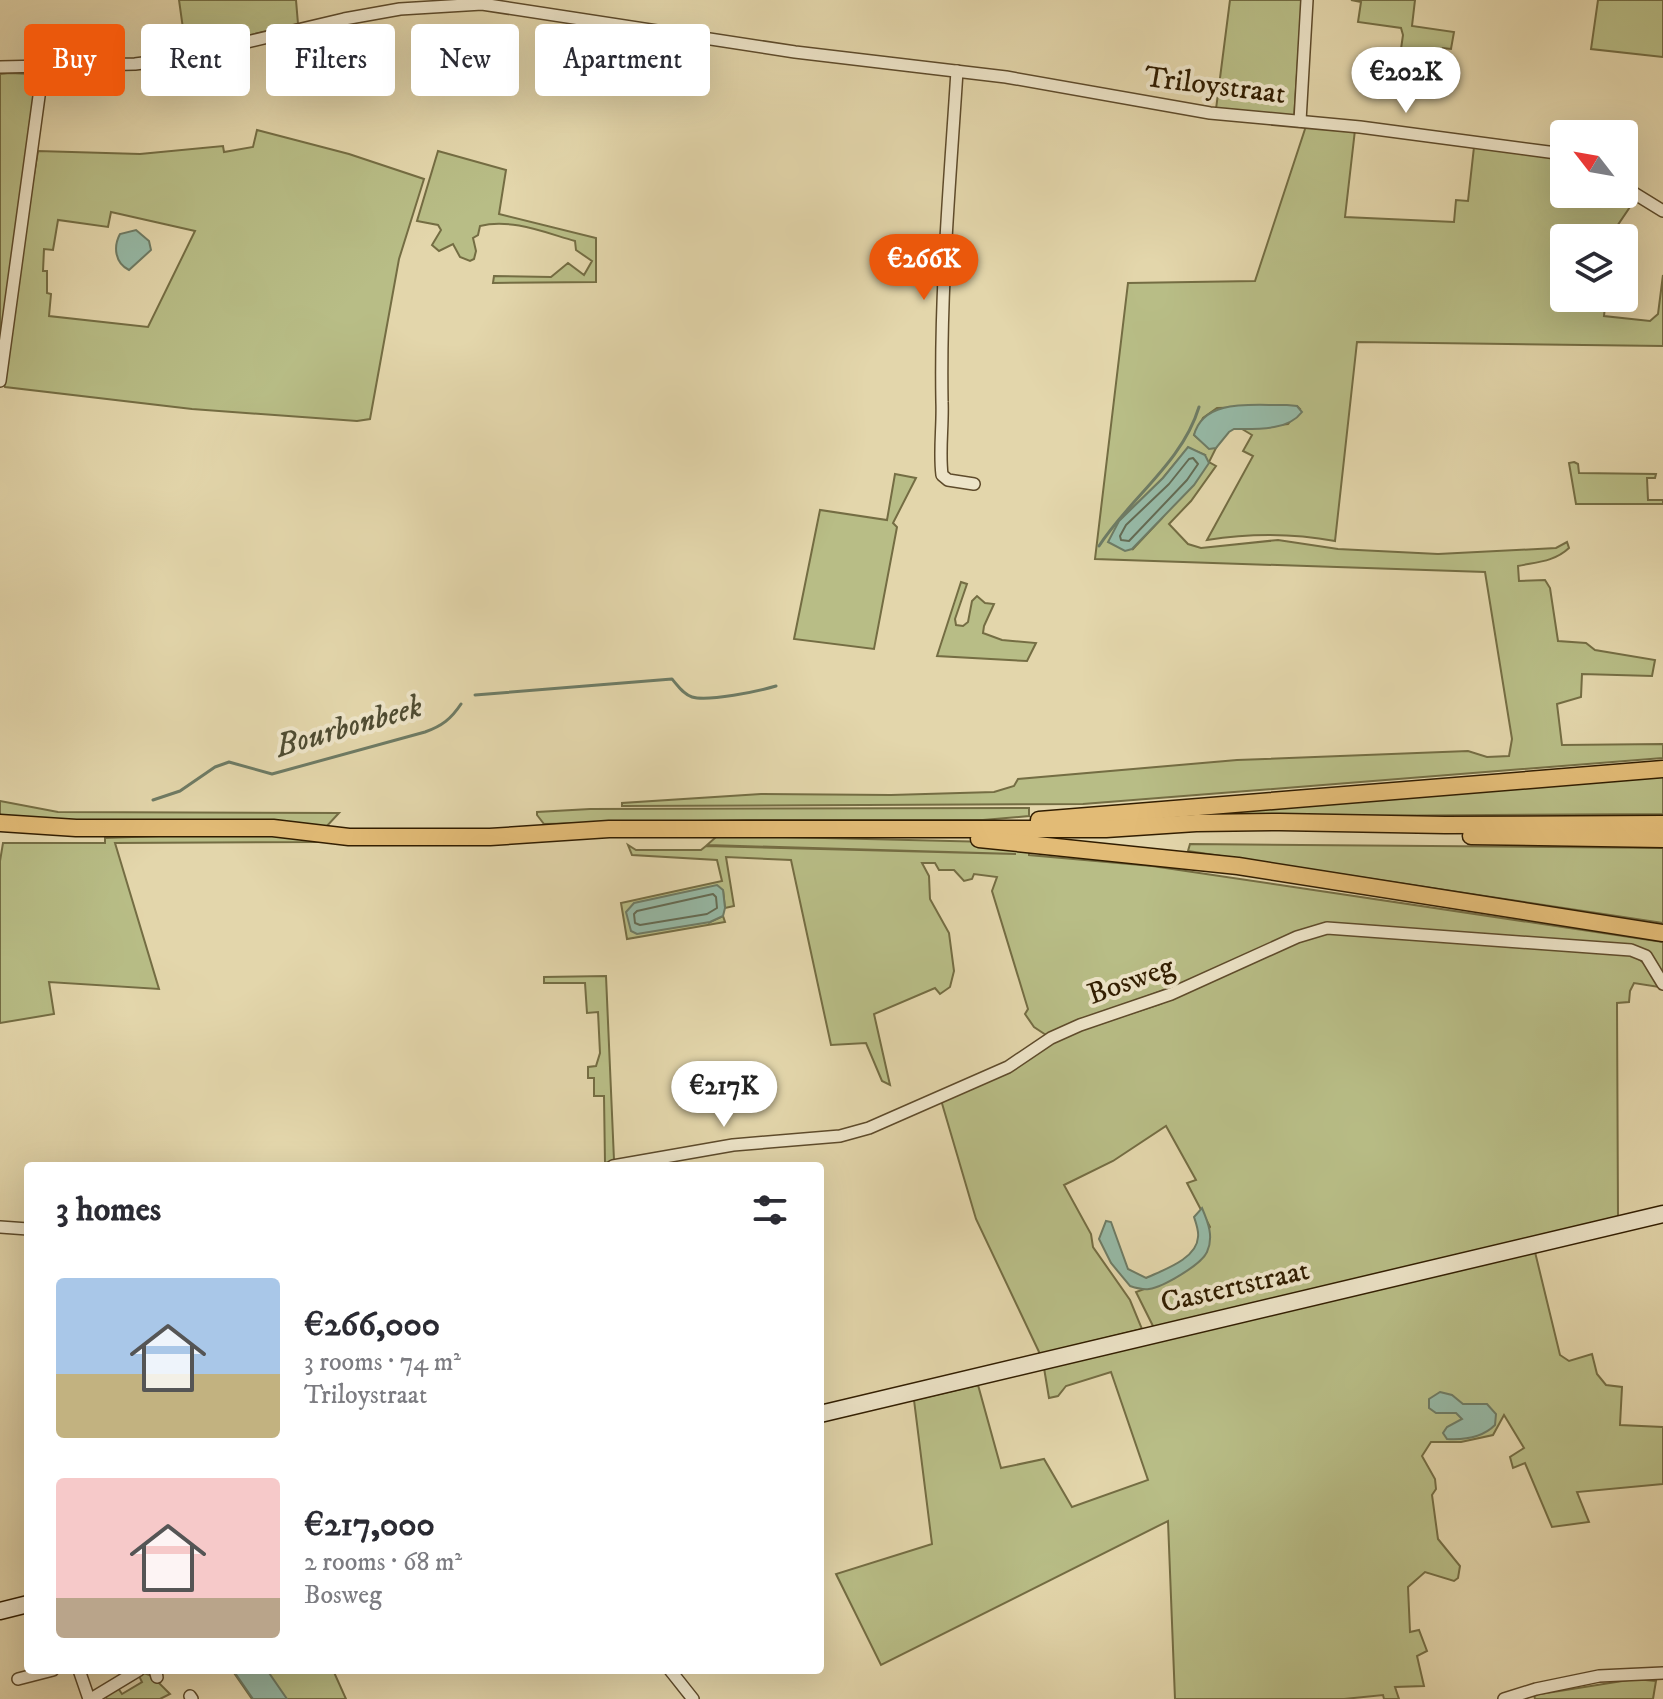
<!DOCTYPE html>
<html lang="en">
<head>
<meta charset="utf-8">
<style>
	:root { --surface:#fff; --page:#f2f2f3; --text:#2b2b33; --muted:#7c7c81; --accent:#ea580c }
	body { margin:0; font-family:"IM FELL DW Pica",serif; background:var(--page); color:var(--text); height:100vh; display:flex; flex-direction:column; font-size:30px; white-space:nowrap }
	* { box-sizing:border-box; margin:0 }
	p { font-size:26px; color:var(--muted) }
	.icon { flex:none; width:44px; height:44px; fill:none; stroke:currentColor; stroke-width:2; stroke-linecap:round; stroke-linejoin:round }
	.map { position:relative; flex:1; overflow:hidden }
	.details { position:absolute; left:24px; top:1162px; width:800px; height:512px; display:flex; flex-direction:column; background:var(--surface); border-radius:8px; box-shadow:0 8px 32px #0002 }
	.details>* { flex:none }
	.banner { position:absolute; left:24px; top:24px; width:800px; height:72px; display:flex; gap:16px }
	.needle { width:52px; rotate:301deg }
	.tools { position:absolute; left:1550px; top:120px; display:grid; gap:16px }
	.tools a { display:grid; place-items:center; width:88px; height:88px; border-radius:8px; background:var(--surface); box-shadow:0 8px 32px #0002; font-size:40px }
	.price { position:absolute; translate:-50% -68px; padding:0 18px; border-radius:28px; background:#fff; color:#222; font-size:26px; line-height:52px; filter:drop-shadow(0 2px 4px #0008) }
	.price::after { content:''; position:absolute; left:50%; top:48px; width:24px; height:18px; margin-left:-12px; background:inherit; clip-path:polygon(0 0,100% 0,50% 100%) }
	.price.selected { background:var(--accent); color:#fff }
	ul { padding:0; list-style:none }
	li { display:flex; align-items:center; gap:24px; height:200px; padding:0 32px }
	li span { display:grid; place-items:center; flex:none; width:224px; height:160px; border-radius:8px; color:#555 }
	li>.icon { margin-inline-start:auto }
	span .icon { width:96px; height:96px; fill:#fffc; stroke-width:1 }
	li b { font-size:34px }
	h2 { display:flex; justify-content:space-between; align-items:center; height:96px; padding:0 32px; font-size:34px }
	.chip { padding:0 28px; border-radius:8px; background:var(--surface); box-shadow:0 8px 32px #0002; font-size:28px; line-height:72px }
	.chip.selected { background:var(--accent); color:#fff }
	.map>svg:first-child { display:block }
	.green { fill:#b8bd86; stroke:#746d43; stroke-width:2; fill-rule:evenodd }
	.water { fill:#96b9a6; stroke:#6e7b64; stroke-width:2 }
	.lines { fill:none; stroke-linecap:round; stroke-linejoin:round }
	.shore { stroke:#646b53; stroke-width:2 }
	.stream { stroke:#6e7b64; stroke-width:3 }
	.minor-casing { stroke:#5e4b2b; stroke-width:14 }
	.secondary-casing { stroke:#311d00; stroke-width:19 }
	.primary-casing { stroke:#311d00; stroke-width:19 }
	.minor { stroke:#ede4c8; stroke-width:11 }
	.secondary { stroke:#ede4c8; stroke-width:16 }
	.primary { stroke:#e2bb76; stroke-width:16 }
	.labels { text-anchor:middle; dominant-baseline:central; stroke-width:8; stroke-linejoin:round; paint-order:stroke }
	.street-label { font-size:30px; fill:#311d00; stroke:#ede4c8 }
	.water-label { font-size:32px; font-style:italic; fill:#4f4c32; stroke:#ede4c8 }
</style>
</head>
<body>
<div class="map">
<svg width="1663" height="1699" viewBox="0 0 1663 1699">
	<rect width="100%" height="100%" fill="#e3d6ab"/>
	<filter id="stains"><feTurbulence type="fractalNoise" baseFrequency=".0025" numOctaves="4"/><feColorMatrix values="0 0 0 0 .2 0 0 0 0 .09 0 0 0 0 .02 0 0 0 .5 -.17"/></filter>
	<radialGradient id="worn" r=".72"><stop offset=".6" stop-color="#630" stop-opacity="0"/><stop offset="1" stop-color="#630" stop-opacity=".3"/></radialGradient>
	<g class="green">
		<polygon points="179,0 296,0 298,24 186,50"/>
		<polygon points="1230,0 1302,0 1294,118 1216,109"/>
		<polygon points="1351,0 1415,0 1412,26 1454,32 1451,49 1443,48 1440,68 1433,67 1434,58 1426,56 1424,76 1416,75 1417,66 1399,63 1403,35 1401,28 1358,22 1361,2"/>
		<polygon points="1598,0 1663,0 1663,57 1591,49"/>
		<polygon points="10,73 32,74 37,86 0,344 0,74"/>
		<path d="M1306 126 1355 130 1345 217 1454 222 1456 200 1468 201 1474 147 1564 159V194H1624V191L1636 198 1609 238H1564V298H1606L1604 316 1650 321 1658 314 1663 275V346L1357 342 1335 541C1292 533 1251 533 1207 540L1253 456 1243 451 1252 435 1242 429 1288 424 1300 409 1297 406 1217 408 1203 418 1194 435 1209 448H1216L1209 462 1216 466 1191 501 1169 524 1188 544 1201 548 1278 540 1338 549 1438 554 1556 548 1567 542 1569 548C1554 562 1536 562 1518 566L1519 581 1545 580 1550 588 1558 641 1586 643 1595 650 1655 660 1652 676 1582 674 1581 697 1557 704 1562 745 1663 744V758L1083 804 622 806V803L761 794 891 795 994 792 1014 786 1018 779 1237 760 1468 751 1487 757 1509 756 1512 739 1485 572 1095 559 1128 283 1255 281ZM1188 448 1205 455 1162 518 1133 549 1119 521 1163 478Z"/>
		<path d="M257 130 349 154 424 179 399 259 370 419 357 421 192 409 5 387 3 383 20 255 38 151 140 154 223 146 224 152 253 147ZM111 212 195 231 148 327 49 316 51 294 47 293V271H43L44 249 53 250 58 220 108 227Z"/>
		<path d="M438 151 506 170 499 214 596 238V282L493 283 494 276 551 277 568 263 584 275 592 261 576 250 575 241C546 233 511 218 480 226L478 235 473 238 476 251 474 259 470 261 460 257 453 244 439 251 432 245 441 230 438 225 417 221Z"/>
		<polygon points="1574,462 1578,464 1579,473 1656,474 1655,478 1647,478 1648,500 1663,500 1663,504 1576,504 1569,463"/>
		<polygon points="895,474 916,478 893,523 897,527 874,649 794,639 820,510 887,520"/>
		<polygon points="961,582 967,584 955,619 956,625 963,626 968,622 972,601 977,596 985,603 994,604 984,626 983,633 1002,640 1036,643 1027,661 937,656"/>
		<polygon points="1663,774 1663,814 1175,817"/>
		<polygon points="0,801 58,812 339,813 326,827 0,820"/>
		<polygon points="1029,808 1029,816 983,820 748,820 544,824 537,815 537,812 590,809"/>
		<polygon points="240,833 278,834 319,842 115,843 159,989 49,982 54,1014 0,1023 0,861 3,843 105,843 105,838"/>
		<path d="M736 836 992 842 1029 846V855L1152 866 1663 942V978C1654 958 1653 956 1632 947L1326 923 1237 962 1046 1035 1034 1027 1025 1014 1028 1009 992 891 997 877 974 874 972 879 964 881 954 870H939L935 863H922L929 876 930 899 949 933 954 971 950 987 940 994 935 988 874 1014 890 1085 882 1081 866 1043 831 1045 791 860 726 857 734 906 725 908 723 890 710 922 723 916 725 922 627 939 621 903 722 881 717 860 632 855 628 845 636 850H701L706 846 1016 854 707 845 716 837Z"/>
		<polygon points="1190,844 1663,848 1663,923 1188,851"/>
		<polygon points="1326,933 1633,955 1648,966 1659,987 1634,983 1630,991 1629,1002 1617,1003 1618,1217 1154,1328 1136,1292 1175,1278 1210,1227 1187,1183 1196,1180 1166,1126 1113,1161 1064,1185 1091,1234 1093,1247 1130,1300 1142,1329 1040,1354 976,1219 941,1100 1060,1037 1160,1004 1286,946"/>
		<polygon points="606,976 614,1160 605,1163 604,1096 594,1096 594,1078 588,1078 588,1067 596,1066 600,1053 598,1012 587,1013 585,983 544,983 544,977"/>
		<polygon points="1535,1252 1560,1355 1569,1361 1592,1354 1597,1374 1606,1385 1622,1387 1620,1425 1663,1427 1663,1484 1577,1492 1589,1522 1552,1527 1525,1463 1513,1468 1510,1457 1524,1448 1504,1415 1493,1435 1461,1442 1431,1442 1422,1456 1435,1479 1436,1489 1432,1495 1438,1539 1460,1566 1458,1578 1454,1581 1425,1572 1408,1587 1410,1632 1419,1630 1427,1651 1417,1656 1424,1686 1395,1687 1399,1699 1384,1699 1383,1695 1344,1699 1175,1699 1168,1521 881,1665 836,1574 932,1544 914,1400 978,1385 1001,1468 1044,1459 1072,1507 1148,1480 1111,1372 1066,1386 1058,1396 1049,1398 1044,1368"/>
		<polygon points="232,1670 333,1670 346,1699 252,1699"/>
		<polygon points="144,1673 152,1676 170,1694 160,1699 107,1699 105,1696 118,1688 122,1694 142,1682 139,1676"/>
		<polygon points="1635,1679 1656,1681 1653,1699 1535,1699 1534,1695"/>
	</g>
	<g class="water">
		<path d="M136 230 149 241 151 250 129 270C115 263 113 247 120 234Z"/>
		<path d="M1287 405 1297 406 1302 412C1288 431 1256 429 1234 429L1229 432 1216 448 1209 449 1194 435C1204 397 1255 406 1287 405Z"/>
		<polygon points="1188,447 1205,455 1209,463 1194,485 1132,549 1125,551 1108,542 1119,521 1163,478"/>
		<polygon points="717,885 723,890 725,908 723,916 710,922 637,934 631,931 626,912 634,903"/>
		<path d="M1202 1208C1208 1222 1214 1237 1207 1252 1201 1265 1163 1287 1149 1289 1142 1290 1136 1288 1130 1286L1111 1263 1099 1239 1106 1221 1111 1222 1128 1269 1146 1278C1163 1270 1197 1259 1198 1237 1199 1231 1196 1223 1194 1217Z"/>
		<path d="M1440 1392 1452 1395 1463 1404H1487L1496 1414 1495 1425C1483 1437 1464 1440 1447 1439L1443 1433 1447 1427 1462 1419 1456 1413H1436L1429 1408V1399Z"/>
		<polygon points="233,1670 267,1670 287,1699 253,1699"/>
	</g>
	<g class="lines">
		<g class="shore">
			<polygon points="1193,458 1198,464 1187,480 1129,541 1121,540 1120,536 1126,525 1169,484 1189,459"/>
			<polygon points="713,894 716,897 717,908 707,914 640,925 635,923 634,914 637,911"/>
		</g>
		<g class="stream">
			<path d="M1099 546C1130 498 1182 463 1199 407"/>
			<path d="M475 695 672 679C678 686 683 694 692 697 708 702 759 691 776 686"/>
			<path d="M153 800 180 791 215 767 229 762 272 774 425 732C442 726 451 719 461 704"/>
		</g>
		<defs>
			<g id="minor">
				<polyline points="0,67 135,64 175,59 344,19 400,9 482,4 795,52 1006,77 1210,113 1360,127 1564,154"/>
				<path d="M957 71C950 181 940 291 942 402 943 426 939 451 942 475L948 480 974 484"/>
				<polyline points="1300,121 1307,0"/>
				<polyline points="1624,187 1663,211"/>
				<polyline points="0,381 43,67"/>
				<polyline points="613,1166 733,1145 840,1136 869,1128 1008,1067 1051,1038 1080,1025 1171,994 1297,937 1327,928 1631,950 1646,956 1663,984"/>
				<polyline points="0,1227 28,1229"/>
				<polyline points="79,1670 89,1699"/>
				<polyline points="155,1670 157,1677"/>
				<polyline points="670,1670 693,1699"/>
				<polyline points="18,1679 53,1670"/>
				<polyline points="190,1696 192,1699"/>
				<polyline points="91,1699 139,1670"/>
				<polyline points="1504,1699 1536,1689 1599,1676 1663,1673"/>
			</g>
			<g id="secondary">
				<polyline points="820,1414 1663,1214"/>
				<polyline points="0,1611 28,1604"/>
			</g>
			<g id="primary">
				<polyline points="1039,820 1663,769"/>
				<polyline points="0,823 76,828 273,828 349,837 490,837 609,829 1106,829 1196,823 1280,822 1445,825 1663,824"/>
				<polyline points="1471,836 1663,839"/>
				<polyline points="979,839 1238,866 1663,933"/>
			</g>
		</defs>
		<use href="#minor" class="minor-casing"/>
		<use href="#secondary" class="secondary-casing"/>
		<use href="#primary" class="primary-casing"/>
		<use href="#minor" class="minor"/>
		<use href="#secondary" class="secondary"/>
		<use href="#primary" class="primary"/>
	</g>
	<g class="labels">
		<g class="street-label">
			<text transform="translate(1215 86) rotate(7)">Triloystraat</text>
			<text transform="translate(1131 981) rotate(-20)">Bosweg</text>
			<text transform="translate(1235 1287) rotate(-13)">Castertstraat</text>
		</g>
		<g class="water-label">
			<text transform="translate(349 727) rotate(-16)">Bourbonbeek</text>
		</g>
	</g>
	<rect width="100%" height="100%" filter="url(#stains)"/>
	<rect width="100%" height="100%" fill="url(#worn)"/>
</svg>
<div class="tools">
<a><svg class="needle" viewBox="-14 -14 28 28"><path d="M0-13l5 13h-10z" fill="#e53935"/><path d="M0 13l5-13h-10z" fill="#7c7c81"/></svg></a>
<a><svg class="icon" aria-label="layers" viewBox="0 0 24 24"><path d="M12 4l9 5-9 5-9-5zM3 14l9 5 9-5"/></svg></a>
</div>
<b class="price" style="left:1406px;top:115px">€202K</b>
<b class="price selected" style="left:924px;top:302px">€266K</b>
<b class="price" style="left:724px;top:1129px">€217K</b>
<div class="banner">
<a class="chip selected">Buy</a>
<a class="chip">Rent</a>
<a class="chip">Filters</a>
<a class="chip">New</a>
<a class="chip">Apartment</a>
</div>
<section class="details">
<h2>3 homes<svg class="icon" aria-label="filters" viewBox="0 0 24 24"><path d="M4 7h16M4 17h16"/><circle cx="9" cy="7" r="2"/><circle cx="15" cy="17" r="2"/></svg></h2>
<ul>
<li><span style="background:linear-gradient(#a9c7e8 60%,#c2b280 0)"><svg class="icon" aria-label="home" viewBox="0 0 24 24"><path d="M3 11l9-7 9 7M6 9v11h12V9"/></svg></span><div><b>€266,000</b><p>3 rooms · 74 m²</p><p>Triloystraat</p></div></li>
<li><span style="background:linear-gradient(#f6c9c9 75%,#b9a48a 0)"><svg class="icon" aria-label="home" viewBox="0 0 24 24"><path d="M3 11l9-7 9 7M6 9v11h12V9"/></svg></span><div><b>€217,000</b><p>2 rooms · 68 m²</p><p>Bosweg</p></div></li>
</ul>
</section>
</div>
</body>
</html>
